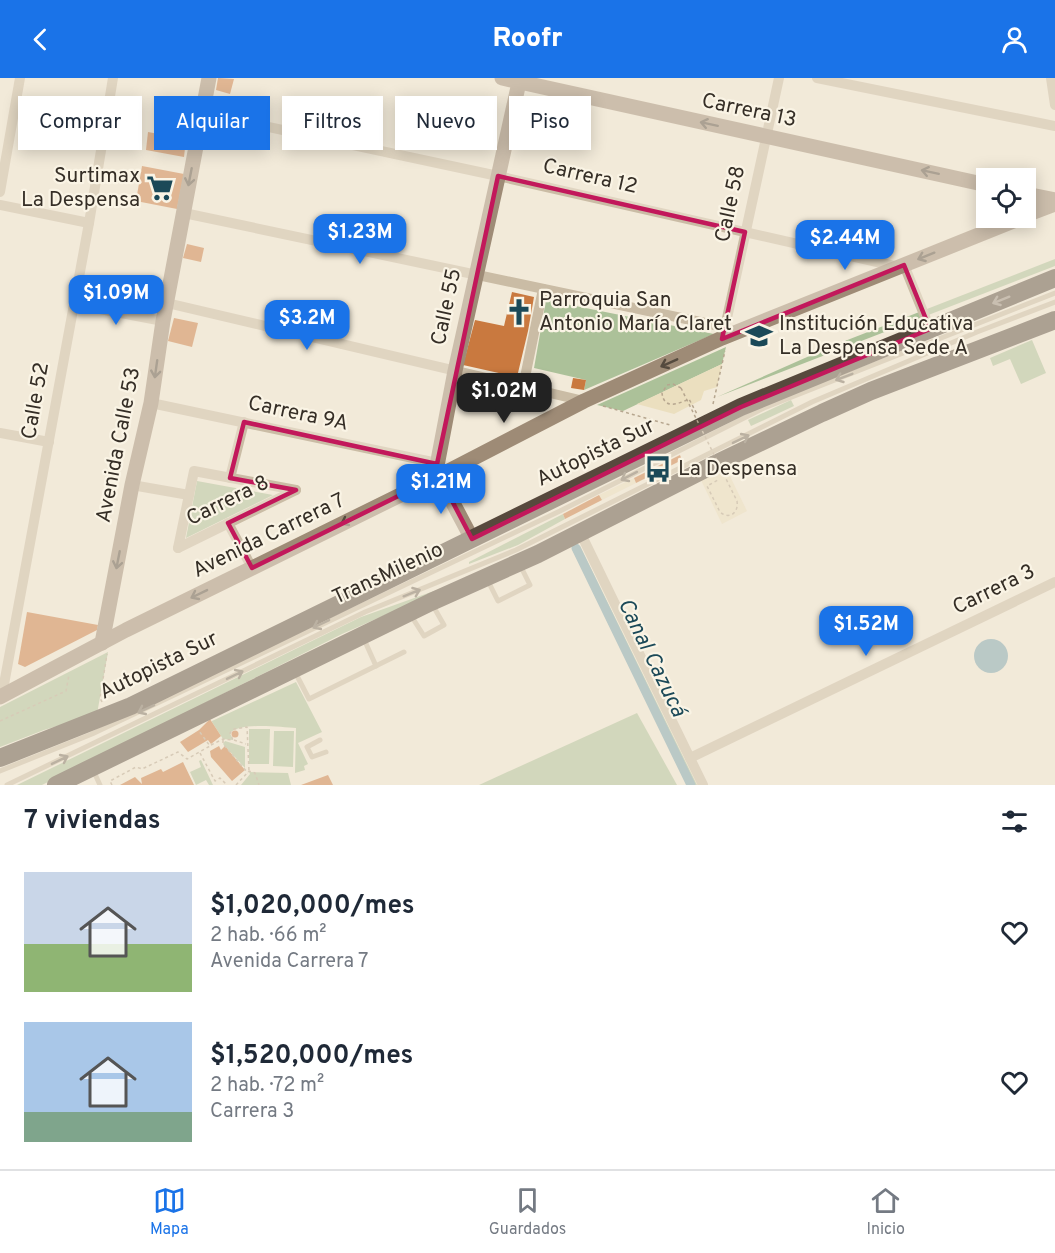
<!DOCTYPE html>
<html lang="es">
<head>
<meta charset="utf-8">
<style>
	:root { --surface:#fff; --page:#f2f2f3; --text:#1f2937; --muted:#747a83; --line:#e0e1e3; --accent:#1a73e8 }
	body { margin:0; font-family:Overpass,sans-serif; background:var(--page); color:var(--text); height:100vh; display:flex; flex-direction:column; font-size:22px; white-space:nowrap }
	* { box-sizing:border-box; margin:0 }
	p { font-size:20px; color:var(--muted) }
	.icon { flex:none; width:33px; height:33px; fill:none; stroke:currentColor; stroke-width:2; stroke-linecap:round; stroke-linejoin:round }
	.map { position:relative; height:707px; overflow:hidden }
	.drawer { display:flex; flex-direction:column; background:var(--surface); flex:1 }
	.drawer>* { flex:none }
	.guide { position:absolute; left:18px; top:18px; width:600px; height:54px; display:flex; gap:12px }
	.tools { position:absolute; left:976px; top:90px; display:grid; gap:12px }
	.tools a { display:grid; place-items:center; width:60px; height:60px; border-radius:0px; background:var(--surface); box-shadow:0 3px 15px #0003; font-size:30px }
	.price { position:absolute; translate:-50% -51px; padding:0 14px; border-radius:12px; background:var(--accent); color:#fff; font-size:20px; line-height:39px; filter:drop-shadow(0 2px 3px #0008) }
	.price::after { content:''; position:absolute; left:50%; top:36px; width:18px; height:14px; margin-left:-9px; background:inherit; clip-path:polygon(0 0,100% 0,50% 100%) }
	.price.selected { background:#222; color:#fff }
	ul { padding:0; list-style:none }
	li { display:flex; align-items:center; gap:18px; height:150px; padding:0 24px }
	li span { display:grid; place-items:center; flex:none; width:168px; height:120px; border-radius:0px; color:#555 }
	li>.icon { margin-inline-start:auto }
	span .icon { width:72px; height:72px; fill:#fffc; stroke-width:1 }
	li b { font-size:26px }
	h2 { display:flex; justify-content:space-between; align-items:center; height:72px; padding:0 24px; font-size:26px }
	.tag { padding:0 21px; border-radius:0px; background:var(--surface); box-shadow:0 3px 15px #0003; font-size:21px; line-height:54px }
	.tag.selected { background:var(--accent); color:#fff }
	header { display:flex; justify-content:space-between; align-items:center; height:78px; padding:0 24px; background:var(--accent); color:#fff; font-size:27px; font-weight:800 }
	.tab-bar { display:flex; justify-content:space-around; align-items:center; height:84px; border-top:2px solid var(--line); background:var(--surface); font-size:16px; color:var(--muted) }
	.tab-bar a { display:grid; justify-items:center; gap:3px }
	.tab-bar .selected { color:var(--accent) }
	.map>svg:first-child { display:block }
	.green { fill:#acc199 }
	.plaza { fill:#ebdfbf }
	.water { fill:#77a3b0 }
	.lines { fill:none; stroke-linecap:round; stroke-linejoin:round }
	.canal { stroke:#77a3b0; stroke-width:9 }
	.building { fill:#c9793f }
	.path { stroke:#b6a68f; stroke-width:1.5; stroke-dasharray:3 3; stroke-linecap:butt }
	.lane { stroke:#cabca5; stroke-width:5 }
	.street { stroke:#cabca5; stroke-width:10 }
	.secondary { stroke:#9e8b76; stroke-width:15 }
	.highway { stroke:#57493d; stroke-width:18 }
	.path-bridge { stroke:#b6a68f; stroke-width:1.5; stroke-dasharray:3 3; stroke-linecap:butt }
	.oneway { stroke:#544a3e }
	.oneway2 { stroke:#988d80 }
	.oneway3 { stroke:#786e5f }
	.marked { fill:none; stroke:#c2185b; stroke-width:4.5; stroke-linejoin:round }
	.labels { text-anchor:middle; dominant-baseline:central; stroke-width:4.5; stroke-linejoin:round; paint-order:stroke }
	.street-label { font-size:21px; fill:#352e26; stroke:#faf4e5 }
	.poi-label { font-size:21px; fill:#352e26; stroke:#faf4e5; text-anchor:start }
	.water-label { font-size:22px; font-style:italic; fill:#1b4958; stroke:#faf4e5 }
</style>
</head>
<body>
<header><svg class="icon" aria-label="back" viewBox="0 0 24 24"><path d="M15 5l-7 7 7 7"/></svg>Roofr<svg class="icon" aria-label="person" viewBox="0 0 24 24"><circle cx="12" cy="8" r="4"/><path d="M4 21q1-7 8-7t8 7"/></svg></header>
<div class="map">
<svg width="1055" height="707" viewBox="0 0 1055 707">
	<rect width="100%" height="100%" fill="#f2ead9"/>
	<g class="green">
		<polygon points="1055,181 1055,188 717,319 832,268"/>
		<polygon points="546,222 714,256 584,312 586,302 534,290"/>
		<polygon points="1032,262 1046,295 1021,306 1010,281 993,288 990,280"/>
		<polygon points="726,269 722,286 623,333 597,327"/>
		<polygon points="791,322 794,328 751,348 748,342"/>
		<polygon points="197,403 273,417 186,460"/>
		<polygon points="563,436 565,441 518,467 469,486 469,484"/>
		<polygon points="580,468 697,707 687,707 572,471"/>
		<polygon points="462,503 342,556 42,707 17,707 361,539"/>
		<polygon points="108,574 97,636 44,652 0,669 0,629"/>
		<path d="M296 604 322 654 298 665 308 686 304 688 305 692 295 695 296 650C280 649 241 644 230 655L233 662 223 661 212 644V643Z"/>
		<polygon points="637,635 677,707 479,707"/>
		<polygon points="249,651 270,651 269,686 249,686"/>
		<polygon points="274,653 294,653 293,689 273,688"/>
		<polygon points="225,663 245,669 245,690 223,666"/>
		<polygon points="201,682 213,707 209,707 206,702 196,707 190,694 201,689 199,683"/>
		<polygon points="249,694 288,695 291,707 241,707 250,696"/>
	</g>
	<g class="plaza">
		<polygon points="722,286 717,309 704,313 701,322 674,336 637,326"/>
		<polygon points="725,388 747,433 722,446 700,400"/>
		<polygon points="634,400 636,405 602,422 599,417"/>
	</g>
	<circle class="water" cx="991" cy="578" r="17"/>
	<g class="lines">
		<polyline class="canal" points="576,470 691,707"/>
	</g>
	<g class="building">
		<polygon points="218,0 234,1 230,16 216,12"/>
		<polygon points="148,54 186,61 184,79 146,72"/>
		<polygon points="142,88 184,96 177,131 136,123"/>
		<polygon points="187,166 204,170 201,184 183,180"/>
		<polygon points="512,214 534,219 528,253 517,299 463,287 475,242 504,248"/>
		<polygon points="174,240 198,245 192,269 168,263"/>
		<polygon points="573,300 586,302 584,312 571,310"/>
		<polygon points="680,377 682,382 636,405 634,400"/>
		<polygon points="599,417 602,422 565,441 563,436"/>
		<polygon points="27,534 98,547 97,552 25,589 18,586"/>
		<polygon points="210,641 221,658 211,666 208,662 188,674 180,664 199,652"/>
		<circle cx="235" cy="656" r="3.5"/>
		<polygon points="219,668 221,672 225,668 245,692 232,703 211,679 210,673"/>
		<polygon points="183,684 194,707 120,707 135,699 142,706 141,700 161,691 163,694"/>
		<polygon points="328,697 333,707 301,707"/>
	</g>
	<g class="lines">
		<g class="path">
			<path d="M681 310 673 306 667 307 662 315C664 332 678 326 689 321L697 336"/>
			<polyline points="713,326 725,273"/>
			<polyline points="603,328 670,347"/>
			<polyline points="102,624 100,620 107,576"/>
			<polyline points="0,643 66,613 69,597"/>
			<polyline points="223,662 223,666 248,695"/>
			<polyline points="234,662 246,666"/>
			<polyline points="211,667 223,661 233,662 230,655 234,651 247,649 249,693"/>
			<polyline points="200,675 215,703 220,700 227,707"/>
			<polyline points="112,707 110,703 136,689 142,691 178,674 187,681 210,668 199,653"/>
			<polyline points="236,707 249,693 255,695 259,707"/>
		</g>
		<g class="lane">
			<polyline points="488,503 498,523 530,507 520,487"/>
			<polyline points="410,536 424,558 444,547 432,526"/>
			<polyline points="363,559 376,588"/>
			<polyline points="295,594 309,621 404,574"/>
			<polyline points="320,662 307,669 312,679 326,674"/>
			<polyline points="0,693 92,656 170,619 560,433 764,330 1055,215"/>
			<polyline points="94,694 100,707"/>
			<polyline points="7,707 365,534 516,472 812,324 977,254 1055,224"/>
		</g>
		<g class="street">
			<polyline points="817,0 1055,48"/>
			<polyline points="1051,0 1055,27"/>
			<polyline points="203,35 498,98 899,189"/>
			<polyline points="0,114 20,0"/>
			<polyline points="0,127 89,145"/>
			<polyline points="184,135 724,249"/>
			<polyline points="904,187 930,251"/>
			<polyline points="167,225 584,323"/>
			<polyline points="74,226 163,243"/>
			<polyline points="724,254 779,0"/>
			<polyline points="523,309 543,211"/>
			<polyline points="151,325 437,385"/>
			<polyline points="0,355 49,364"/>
			<polyline points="230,400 244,344"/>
			<polyline points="132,407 189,417"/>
			<polyline points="228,445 252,490"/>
			<polyline points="580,454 703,707"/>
			<polyline points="178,470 194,393 296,412"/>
			<polyline points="178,470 296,412"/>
			<polyline points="2,617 89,145 113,0"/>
			<polyline points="690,680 1055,504"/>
		</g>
		<g class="secondary">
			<polyline points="502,0 987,107"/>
			<polyline points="1026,116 1055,122"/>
			<polyline points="1026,137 1055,126"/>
			<polyline points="472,461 436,393 455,293 520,0"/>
			<polyline points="102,565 132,407 151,325 163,243 209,0"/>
			<polyline points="0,619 126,552 439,398 584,323 722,260 1021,140"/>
		</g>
		<g class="highway">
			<polyline points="0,680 131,628 741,329 1055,200"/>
			<polyline points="56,707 431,524 538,476 715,386 822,335 871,313 1055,242"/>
		</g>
		<path class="path-bridge" d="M681 310 737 423C739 435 729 442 720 434L707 408 718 402"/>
	</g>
	<defs><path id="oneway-shaft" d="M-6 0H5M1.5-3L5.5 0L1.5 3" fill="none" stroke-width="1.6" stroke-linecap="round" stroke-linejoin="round" transform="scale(1.5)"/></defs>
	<g class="oneway">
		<use href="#oneway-shaft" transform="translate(709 46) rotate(-168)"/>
		<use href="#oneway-shaft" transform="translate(930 94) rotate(-168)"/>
		<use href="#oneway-shaft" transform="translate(190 99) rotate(101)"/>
		<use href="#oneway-shaft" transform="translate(926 178) rotate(158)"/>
		<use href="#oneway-shaft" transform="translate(669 285) rotate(156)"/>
		<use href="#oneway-shaft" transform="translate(156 291) rotate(98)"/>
		<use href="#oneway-shaft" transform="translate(349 442) rotate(154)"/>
		<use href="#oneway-shaft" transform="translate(118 482) rotate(101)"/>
		<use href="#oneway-shaft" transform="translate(199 516) rotate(154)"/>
	</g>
	<use class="oneway2" href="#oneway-shaft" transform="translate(1001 222) rotate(158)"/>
	<g class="oneway3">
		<use href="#oneway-shaft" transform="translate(844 299) rotate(159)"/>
		<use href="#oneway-shaft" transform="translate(741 361) rotate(-26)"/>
		<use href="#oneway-shaft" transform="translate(629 398) rotate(153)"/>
		<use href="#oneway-shaft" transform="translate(412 515) rotate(-22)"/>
		<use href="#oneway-shaft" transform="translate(321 546) rotate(154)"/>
		<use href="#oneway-shaft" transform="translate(235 597) rotate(-26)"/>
		<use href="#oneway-shaft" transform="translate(146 631) rotate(155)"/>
		<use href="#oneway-shaft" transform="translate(60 682) rotate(-26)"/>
	</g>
	<path d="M0 0H1055V707H0ZM498 98 745 154 722 261 904 187 930 251 741 329 472 461 439 398 252 490 228 445 296 412 230 400 244 344 437 386Z" fill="#f2ead9" fill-opacity=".55" fill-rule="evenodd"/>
	<path class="marked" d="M498 98 745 154 722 261 904 187 930 251 741 329 472 461 439 398 252 490 228 445 296 412 230 400 244 344 437 386Z"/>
	<defs>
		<symbol id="supermarket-bare" viewBox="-9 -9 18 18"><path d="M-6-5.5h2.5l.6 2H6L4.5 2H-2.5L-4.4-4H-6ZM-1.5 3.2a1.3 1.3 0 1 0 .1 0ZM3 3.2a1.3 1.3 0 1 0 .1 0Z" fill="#1b4958" stroke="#faf4e5" stroke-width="2.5" paint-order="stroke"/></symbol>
		<symbol id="church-bare" viewBox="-9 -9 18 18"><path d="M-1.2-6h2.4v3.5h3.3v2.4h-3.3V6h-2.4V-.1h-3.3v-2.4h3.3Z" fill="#1b4958" stroke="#faf4e5" stroke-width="2.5" paint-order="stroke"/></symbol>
		<symbol id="school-bare" viewBox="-9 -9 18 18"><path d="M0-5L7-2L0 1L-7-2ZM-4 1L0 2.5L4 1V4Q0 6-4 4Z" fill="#1b4958" stroke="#faf4e5" stroke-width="2.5" paint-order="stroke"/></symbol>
		<symbol id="bus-bare" viewBox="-9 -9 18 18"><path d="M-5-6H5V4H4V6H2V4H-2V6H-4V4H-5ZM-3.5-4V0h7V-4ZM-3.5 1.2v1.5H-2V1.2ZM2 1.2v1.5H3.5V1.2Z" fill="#1b4958" stroke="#faf4e5" stroke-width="2.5" paint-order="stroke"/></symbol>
	</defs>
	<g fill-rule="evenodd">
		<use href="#supermarket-bare" x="141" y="91" width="38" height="38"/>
		<use href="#church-bare" x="500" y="215" width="38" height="38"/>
		<use href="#school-bare" x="740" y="239" width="38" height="38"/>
		<use href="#bus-bare" x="639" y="372" width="38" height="38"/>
	</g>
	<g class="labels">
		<g class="street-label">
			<text transform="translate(749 33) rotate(12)">Carrera 13</text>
			<text transform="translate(590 99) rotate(13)">Carrera 12</text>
			<text transform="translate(731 126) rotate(-78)">Calle 58</text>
			<text transform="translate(447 229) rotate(-78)">Calle 55</text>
			<text transform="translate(36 323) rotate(-80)">Calle 52</text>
			<text transform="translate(298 336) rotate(12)">Carrera 9A</text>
			<text transform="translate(119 367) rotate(-79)">Avenida Calle 53</text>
			<text transform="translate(596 375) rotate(-26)">Autopista Sur</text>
			<text transform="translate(228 423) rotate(-26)">Carrera 8</text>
			<text transform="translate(269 458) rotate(-26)">Avenida Carrera 7</text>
			<text transform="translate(388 496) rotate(-25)">TransMilenio</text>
			<text transform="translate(994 512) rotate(-26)">Carrera 3</text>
			<text transform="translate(159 588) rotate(-26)">Autopista Sur</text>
		</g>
		<g class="poi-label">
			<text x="140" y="98" text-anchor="end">Surtimax<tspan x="140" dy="24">La Despensa</tspan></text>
			<text x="539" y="222">Parroquia San<tspan x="539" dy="24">Antonio María Claret</tspan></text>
			<text x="779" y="246">Institución Educativa<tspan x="779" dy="24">La Despensa Sede A</tspan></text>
			<text x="678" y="391">La Despensa</text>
		</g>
		<g class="water-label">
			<text transform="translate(651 580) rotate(64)">Canal Cazucá</text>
		</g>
	</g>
</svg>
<div class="tools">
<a><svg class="icon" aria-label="locate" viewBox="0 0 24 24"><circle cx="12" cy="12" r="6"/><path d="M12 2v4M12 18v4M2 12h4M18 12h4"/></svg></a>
</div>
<b class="price" style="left:360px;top:187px">$1.23M</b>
<b class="price" style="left:845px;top:193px">$2.44M</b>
<b class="price" style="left:116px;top:248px">$1.09M</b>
<b class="price" style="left:307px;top:273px">$3.2M</b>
<b class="price selected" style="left:504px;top:346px">$1.02M</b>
<b class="price" style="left:441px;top:437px">$1.21M</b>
<b class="price" style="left:866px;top:579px">$1.52M</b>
<div class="guide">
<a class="tag">Comprar</a>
<a class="tag selected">Alquilar</a>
<a class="tag">Filtros</a>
<a class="tag">Nuevo</a>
<a class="tag">Piso</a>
</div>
</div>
<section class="drawer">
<h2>7 viviendas<svg class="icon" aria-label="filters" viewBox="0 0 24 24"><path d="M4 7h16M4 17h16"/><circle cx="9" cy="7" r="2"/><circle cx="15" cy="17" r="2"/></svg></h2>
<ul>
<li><span style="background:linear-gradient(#c9d6e8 60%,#8fb573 0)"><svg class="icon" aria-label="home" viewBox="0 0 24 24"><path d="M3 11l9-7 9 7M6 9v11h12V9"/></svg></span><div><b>$1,020,000/mes</b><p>2 hab. · 66 m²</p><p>Avenida Carrera 7</p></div><svg class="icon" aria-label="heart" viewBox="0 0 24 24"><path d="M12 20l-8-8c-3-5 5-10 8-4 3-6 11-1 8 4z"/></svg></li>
<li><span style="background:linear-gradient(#a9c7e8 75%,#7fa58c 0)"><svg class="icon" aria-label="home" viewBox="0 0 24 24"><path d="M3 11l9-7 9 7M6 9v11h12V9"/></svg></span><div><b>$1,520,000/mes</b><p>2 hab. · 72 m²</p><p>Carrera 3</p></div><svg class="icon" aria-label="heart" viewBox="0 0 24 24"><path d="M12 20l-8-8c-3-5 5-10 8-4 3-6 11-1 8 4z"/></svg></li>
</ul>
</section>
<nav class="tab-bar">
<a class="selected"><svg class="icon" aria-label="map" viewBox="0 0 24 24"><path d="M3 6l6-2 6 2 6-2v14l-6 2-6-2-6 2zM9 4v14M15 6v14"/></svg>Mapa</a>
<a><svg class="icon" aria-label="saved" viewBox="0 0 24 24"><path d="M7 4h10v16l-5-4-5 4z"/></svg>Guardados</a>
<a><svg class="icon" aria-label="home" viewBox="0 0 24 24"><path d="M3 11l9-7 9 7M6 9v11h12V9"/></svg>Inicio</a>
</nav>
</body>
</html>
